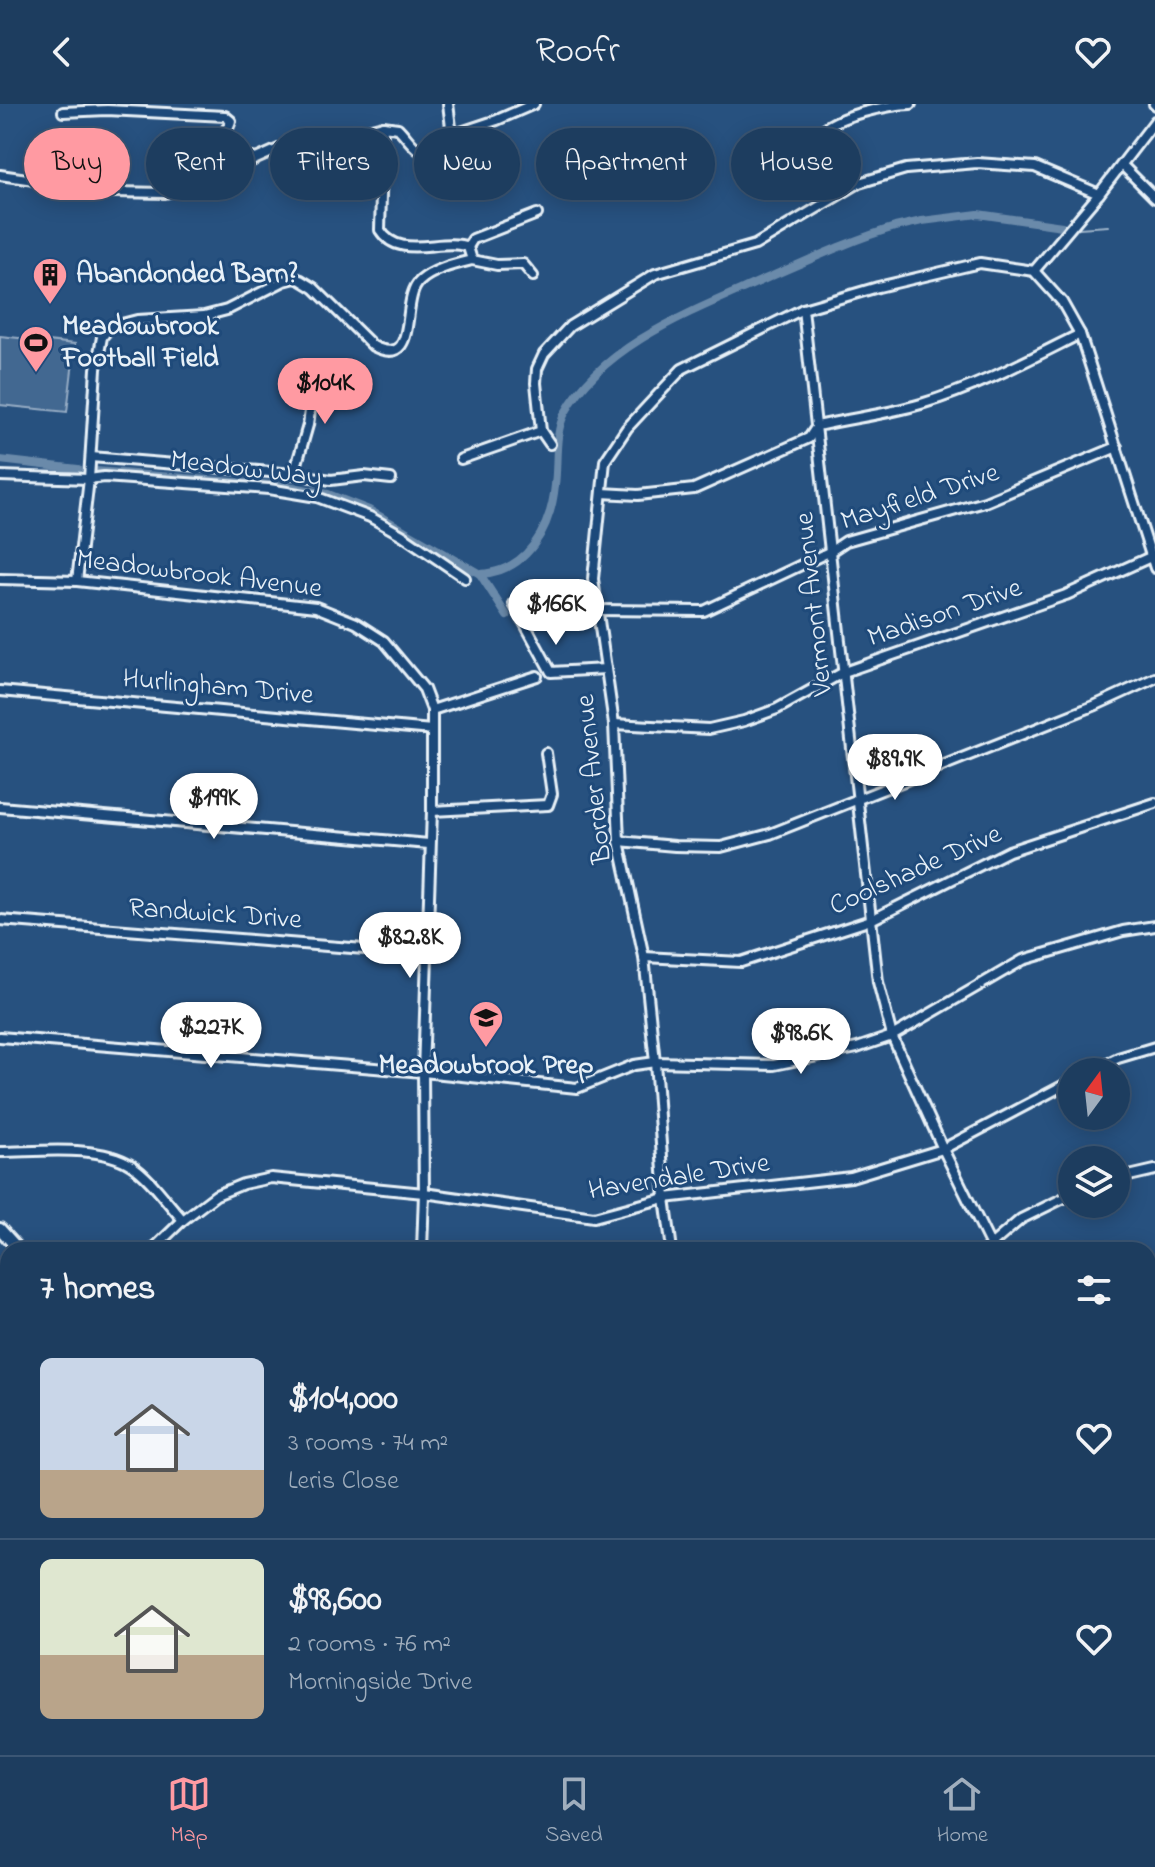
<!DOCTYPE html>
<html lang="en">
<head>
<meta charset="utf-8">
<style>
	:root { --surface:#1d3d5f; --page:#2a4868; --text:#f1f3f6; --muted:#a0aebd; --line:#3b5674; --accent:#ff9aa2 }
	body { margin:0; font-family:"Indie Flower",sans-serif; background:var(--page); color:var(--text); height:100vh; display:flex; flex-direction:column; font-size:30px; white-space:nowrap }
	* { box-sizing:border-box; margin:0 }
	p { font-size:26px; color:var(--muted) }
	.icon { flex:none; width:44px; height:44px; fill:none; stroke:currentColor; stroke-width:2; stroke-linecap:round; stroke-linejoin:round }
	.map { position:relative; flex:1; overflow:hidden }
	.details { position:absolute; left:0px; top:1138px; width:1156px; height:514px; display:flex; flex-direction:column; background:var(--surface); border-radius:24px 24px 0 0; box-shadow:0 4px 20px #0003,0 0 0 2px var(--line) }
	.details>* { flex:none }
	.banner { position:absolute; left:24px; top:24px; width:1108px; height:72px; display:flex; gap:16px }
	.needle { width:52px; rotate:15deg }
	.fabs { position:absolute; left:1058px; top:954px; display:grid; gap:16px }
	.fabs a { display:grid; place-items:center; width:72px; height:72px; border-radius:50%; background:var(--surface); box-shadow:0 4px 20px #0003,0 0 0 2px var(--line); font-size:40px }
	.price { position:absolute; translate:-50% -68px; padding:0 18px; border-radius:28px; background:#fff; color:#222; font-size:26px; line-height:52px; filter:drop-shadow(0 2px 4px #0008) }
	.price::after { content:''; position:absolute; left:50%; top:48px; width:24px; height:18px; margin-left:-12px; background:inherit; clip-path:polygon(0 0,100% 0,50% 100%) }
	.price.on { background:var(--accent); color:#111 }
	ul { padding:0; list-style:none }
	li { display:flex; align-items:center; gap:24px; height:200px; padding:0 40px }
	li+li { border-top:2px solid var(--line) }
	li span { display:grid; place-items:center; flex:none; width:224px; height:160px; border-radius:12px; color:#555 }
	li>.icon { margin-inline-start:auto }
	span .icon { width:96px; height:96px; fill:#fffc; stroke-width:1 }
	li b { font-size:34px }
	h2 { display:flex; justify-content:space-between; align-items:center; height:96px; padding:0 40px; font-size:34px }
	.pill { padding:0 28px; border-radius:36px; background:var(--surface); box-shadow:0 4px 20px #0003,0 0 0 2px var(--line); font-size:28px; line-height:72px }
	.pill.on { background:var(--accent); color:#111 }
	header { display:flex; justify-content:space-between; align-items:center; height:104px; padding:0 40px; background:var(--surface); font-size:36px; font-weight:600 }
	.tabs { display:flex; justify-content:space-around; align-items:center; height:112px; border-top:2px solid var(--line); background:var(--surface); font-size:22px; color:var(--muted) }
	.tabs a { display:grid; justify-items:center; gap:4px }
	.tabs .on { color:var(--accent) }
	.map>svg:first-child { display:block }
	.green { fill:#436891; stroke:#96acc4; stroke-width:2 }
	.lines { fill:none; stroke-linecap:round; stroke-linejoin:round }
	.stream { stroke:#9db3c9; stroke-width:2 }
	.canal { stroke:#6b8aaa; stroke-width:8 }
	.minor-casing { stroke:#e8f1f8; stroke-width:14 }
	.tertiary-casing { stroke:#e8f1f8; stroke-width:16 }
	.secondary-casing { stroke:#e8f1f8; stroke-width:18 }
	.minor { stroke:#1f4a7a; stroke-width:8 }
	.tertiary { stroke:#1f4a7a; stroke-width:10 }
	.secondary { stroke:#1f4a7a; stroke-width:12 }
	.labels { text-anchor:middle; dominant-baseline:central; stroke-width:6; stroke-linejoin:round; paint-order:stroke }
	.poi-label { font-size:28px; font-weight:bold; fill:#e8f1f8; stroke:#1f4a7a; text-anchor:start }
	.street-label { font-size:28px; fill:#e8f1f8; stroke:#1f4a7a }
</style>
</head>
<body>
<header><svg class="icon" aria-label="back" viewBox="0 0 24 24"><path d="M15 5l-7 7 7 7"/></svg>Roofr<svg class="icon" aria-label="heart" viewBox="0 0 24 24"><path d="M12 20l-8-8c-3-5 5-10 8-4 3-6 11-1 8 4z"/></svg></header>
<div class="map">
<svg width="1155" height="1651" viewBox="0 0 1155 1651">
	<rect width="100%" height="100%" fill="#27517f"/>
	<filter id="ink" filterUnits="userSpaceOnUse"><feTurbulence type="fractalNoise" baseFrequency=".0125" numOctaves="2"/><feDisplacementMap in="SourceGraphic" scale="16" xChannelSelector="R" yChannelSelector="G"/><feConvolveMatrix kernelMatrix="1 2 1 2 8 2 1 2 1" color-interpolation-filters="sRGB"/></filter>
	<g filter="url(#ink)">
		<g class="green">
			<polygon points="0,232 75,240 67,308 0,301"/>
			<polygon points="1155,1489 1155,1570 1148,1570 1148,1490"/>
		</g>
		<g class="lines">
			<g class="stream">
				<polyline points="1079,124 1108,122"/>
				<polyline points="0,1517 8,1516"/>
				<polyline points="380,1644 394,1651"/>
			</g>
			<g class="canal">
				<polyline points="0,356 78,365"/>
				<polyline points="95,367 288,382 328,390 369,406 480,470 507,512"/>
				<path d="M480 470C527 468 551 424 555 381 558 359 554 329 565 309 604 239 696 206 765 175 807 157 851 136 895 123L922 117 978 110 1062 122"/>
			</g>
			<defs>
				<g id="minor">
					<polyline points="448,0 452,31"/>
					<polyline points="1154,0 1155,1"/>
					<polyline points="63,8 107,6 225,12 231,17 229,22 210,45 206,55 211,59 253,54"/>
					<path d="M452 31 434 51C416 51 410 36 398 24L383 22 380 126C399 157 441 133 468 143"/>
					<polyline points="452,31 497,16 534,0"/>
					<polyline points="1122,61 1155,94"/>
					<polyline points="0,71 116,88 165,89 195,82 290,40 313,35 333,35 383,22"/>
					<path d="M830 95C826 80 814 48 818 33 825 13 892 0 911 0"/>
					<polyline points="468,143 473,135 537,110"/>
					<polyline points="472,156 497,161 523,160 533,172"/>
					<polyline points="1034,167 1062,198 1080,230 1155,464"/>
					<polyline points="1034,167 1099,90 1155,17"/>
					<polyline points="803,205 878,878 892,932 943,1045 993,1146"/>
					<polyline points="550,340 541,327 536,279 537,265 544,250 570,222 655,170 755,141 859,79 906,65 977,59 1035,63 1099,90"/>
					<polyline points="91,353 294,370 331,376 364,372 391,375"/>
					<polyline points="461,355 541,327"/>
					<polyline points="294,370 308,321 316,264"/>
					<polyline points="0,372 89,375 104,373 269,385 317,393 370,413 402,431 465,474"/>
					<path d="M602 389 638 391 694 385 809 334 817 322C852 314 888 310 921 300 978 283 1028 256 1080 230"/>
					<polyline points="0,475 77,477 316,503 356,519 384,537 424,585 432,606 432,707 423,968 424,1089 422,1146"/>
					<path d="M77 477 89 375 96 265 102 233 110 223 137 216 204 212 227 206 284 177 295 174 301 176 314 184 373 242C421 266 399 195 420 177 433 165 456 160 472 156L468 143"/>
					<polyline points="514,500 551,568 606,565"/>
					<polyline points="598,506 704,507 831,447 846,437 985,398 1117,343"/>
					<polyline points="0,587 432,626"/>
					<polyline points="432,606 537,572"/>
					<polyline points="614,620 709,625 744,617 777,605 844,568 1066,491 1155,451"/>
					<polyline points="0,703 429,740"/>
					<polyline points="432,707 548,701 552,690 546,649"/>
					<polyline points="619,737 675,742 721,743 770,730 1096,601 1155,574"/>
					<polyline points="0,816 427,850"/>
					<polyline points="644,853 741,858 871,816 1009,747 1155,699"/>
					<polyline points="0,933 423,968 577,984 634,961 655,958 774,961 857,944 892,932 1023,856 1123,827 1155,822"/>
					<polyline points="1089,968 1118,954 1155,943"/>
					<path d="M0 1048C38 1048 98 1040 131 1061 151 1074 167 1099 183 1116"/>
					<polyline points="1116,1075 1155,1066"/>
					<polyline points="152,1146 183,1116 216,1091 243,1080 271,1074 424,1089 594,1113 665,1094 851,1073 943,1045 1072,977"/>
					<polyline points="672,1146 665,1094 655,958 644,853 619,737 614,620 593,475 605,357 627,324 682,265 803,205 878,183 980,159 1034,167"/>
					<polyline points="985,1146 1021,1115 1072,1090"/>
					<polyline points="1148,1184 1155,1183"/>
					<polyline points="1148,1286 1155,1286"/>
					<polyline points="0,1293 8,1285"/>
					<polyline points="1148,1399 1155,1399"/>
					<polyline points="3,1456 8,1408"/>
					<polyline points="1148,1614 1155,1613"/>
					<polyline points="356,1644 371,1651"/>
					<polyline points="921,1644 922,1651"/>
					<polyline points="1028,1644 1029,1651"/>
					<polyline points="1135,1644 1136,1651"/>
					<polyline points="478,1651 483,1644"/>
					<polyline points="725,1651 728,1644"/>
				</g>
				<g id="tertiary">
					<polyline points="0,1125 19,1146"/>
					<polyline points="602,1644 620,1651"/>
				</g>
				<g id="secondary">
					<polyline points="0,1312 8,1319"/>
					<polyline points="217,1644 219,1651"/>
				</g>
			</defs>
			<use href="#minor" class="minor-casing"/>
			<use href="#tertiary" class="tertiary-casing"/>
			<use href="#secondary" class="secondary-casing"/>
			<use href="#minor" class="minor"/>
			<use href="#tertiary" class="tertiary"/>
			<use href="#secondary" class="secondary"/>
		</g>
	</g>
	<defs>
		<symbol id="building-pin" viewBox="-11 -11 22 30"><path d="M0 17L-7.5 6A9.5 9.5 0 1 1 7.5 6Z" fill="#ff9aa2" stroke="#1f4a7a"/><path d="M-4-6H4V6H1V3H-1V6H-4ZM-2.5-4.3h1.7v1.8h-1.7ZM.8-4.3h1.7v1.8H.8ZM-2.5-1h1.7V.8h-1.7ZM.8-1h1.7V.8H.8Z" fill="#111"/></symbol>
		<symbol id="stadium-pin" viewBox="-11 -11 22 30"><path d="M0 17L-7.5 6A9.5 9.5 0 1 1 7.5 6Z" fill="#ff9aa2" stroke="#1f4a7a"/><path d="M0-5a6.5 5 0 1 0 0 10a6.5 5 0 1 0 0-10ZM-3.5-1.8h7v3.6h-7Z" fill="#111"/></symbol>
		<symbol id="school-pin" viewBox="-11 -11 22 30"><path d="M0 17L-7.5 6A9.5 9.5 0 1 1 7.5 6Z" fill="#ff9aa2" stroke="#1f4a7a"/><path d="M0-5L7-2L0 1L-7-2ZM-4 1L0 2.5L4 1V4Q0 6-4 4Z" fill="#111"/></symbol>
	</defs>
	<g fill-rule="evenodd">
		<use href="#building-pin" x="30" y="151" width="40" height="54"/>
		<use href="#stadium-pin" x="16" y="219" width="40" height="54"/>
		<use href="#school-pin" x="466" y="894" width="40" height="54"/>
	</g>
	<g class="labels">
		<g class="poi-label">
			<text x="76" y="171">Abandonded Barn?</text>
			<text x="62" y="223">Meadowbrook<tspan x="62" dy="32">Football Field</tspan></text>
			<text x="486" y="962" text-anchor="middle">Meadowbrook Prep</text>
		</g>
		<g class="street-label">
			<text transform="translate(246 366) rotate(7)">Meadow Way</text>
			<text transform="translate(920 394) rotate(-18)">Mayfield Drive</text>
			<text transform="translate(199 471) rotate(7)">Meadowbrook Avenue</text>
			<text transform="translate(815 500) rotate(-96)">Vermont Avenue</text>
			<text transform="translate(945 510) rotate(-19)">Madison Drive</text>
			<text transform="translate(218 584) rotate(5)">Hurlingham Drive</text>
			<text transform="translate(595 675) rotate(-96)">Border Avenue</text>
			<text transform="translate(916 767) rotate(-24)">Coolshade Drive</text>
			<text transform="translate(215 811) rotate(4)">Randwick Drive</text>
			<text transform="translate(679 1074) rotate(-9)">Havendale Drive</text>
		</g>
	</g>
</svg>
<div class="fabs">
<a><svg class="needle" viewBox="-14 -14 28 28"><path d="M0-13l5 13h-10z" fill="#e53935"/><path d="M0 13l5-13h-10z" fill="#a0aebd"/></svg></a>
<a><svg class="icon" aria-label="layers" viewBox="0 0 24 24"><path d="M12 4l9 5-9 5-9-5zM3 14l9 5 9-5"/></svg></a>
</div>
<b class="price on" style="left:325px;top:322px">$104K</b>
<b class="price" style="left:556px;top:543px">$166K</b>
<b class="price" style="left:895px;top:698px">$89.9K</b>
<b class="price" style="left:214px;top:737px">$199K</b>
<b class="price" style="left:410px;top:876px">$82.8K</b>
<b class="price" style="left:211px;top:966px">$227K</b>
<b class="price" style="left:801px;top:972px">$98.6K</b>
<div class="banner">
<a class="pill on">Buy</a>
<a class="pill">Rent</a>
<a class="pill">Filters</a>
<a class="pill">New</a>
<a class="pill">Apartment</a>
<a class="pill">House</a>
</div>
<section class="details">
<h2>7 homes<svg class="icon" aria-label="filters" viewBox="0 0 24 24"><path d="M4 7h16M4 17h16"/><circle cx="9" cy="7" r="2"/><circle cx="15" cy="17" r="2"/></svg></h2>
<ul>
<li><span style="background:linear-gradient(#c9d6e8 70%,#b9a48a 0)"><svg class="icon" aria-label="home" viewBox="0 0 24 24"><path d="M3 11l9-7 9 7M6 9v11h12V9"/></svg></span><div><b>$104,000</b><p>3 rooms · 74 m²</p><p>Leris Close</p></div><svg class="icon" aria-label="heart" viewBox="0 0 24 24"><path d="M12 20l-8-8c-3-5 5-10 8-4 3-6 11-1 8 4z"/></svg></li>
<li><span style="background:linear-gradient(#dfe7d0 60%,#b9a48a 0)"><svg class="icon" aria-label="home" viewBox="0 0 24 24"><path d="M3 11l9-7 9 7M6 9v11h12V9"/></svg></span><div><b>$98,600</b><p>2 rooms · 76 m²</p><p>Morningside Drive</p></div><svg class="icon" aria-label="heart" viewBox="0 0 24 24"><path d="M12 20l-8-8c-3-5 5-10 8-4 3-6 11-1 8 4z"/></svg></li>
</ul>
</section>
</div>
<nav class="tabs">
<a class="on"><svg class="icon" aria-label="map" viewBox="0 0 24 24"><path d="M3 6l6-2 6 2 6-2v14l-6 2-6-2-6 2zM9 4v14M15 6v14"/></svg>Map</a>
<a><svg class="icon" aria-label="saved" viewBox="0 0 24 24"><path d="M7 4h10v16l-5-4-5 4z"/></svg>Saved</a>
<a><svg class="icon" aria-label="home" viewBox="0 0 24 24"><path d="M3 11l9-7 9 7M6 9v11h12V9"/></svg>Home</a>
</nav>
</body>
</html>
